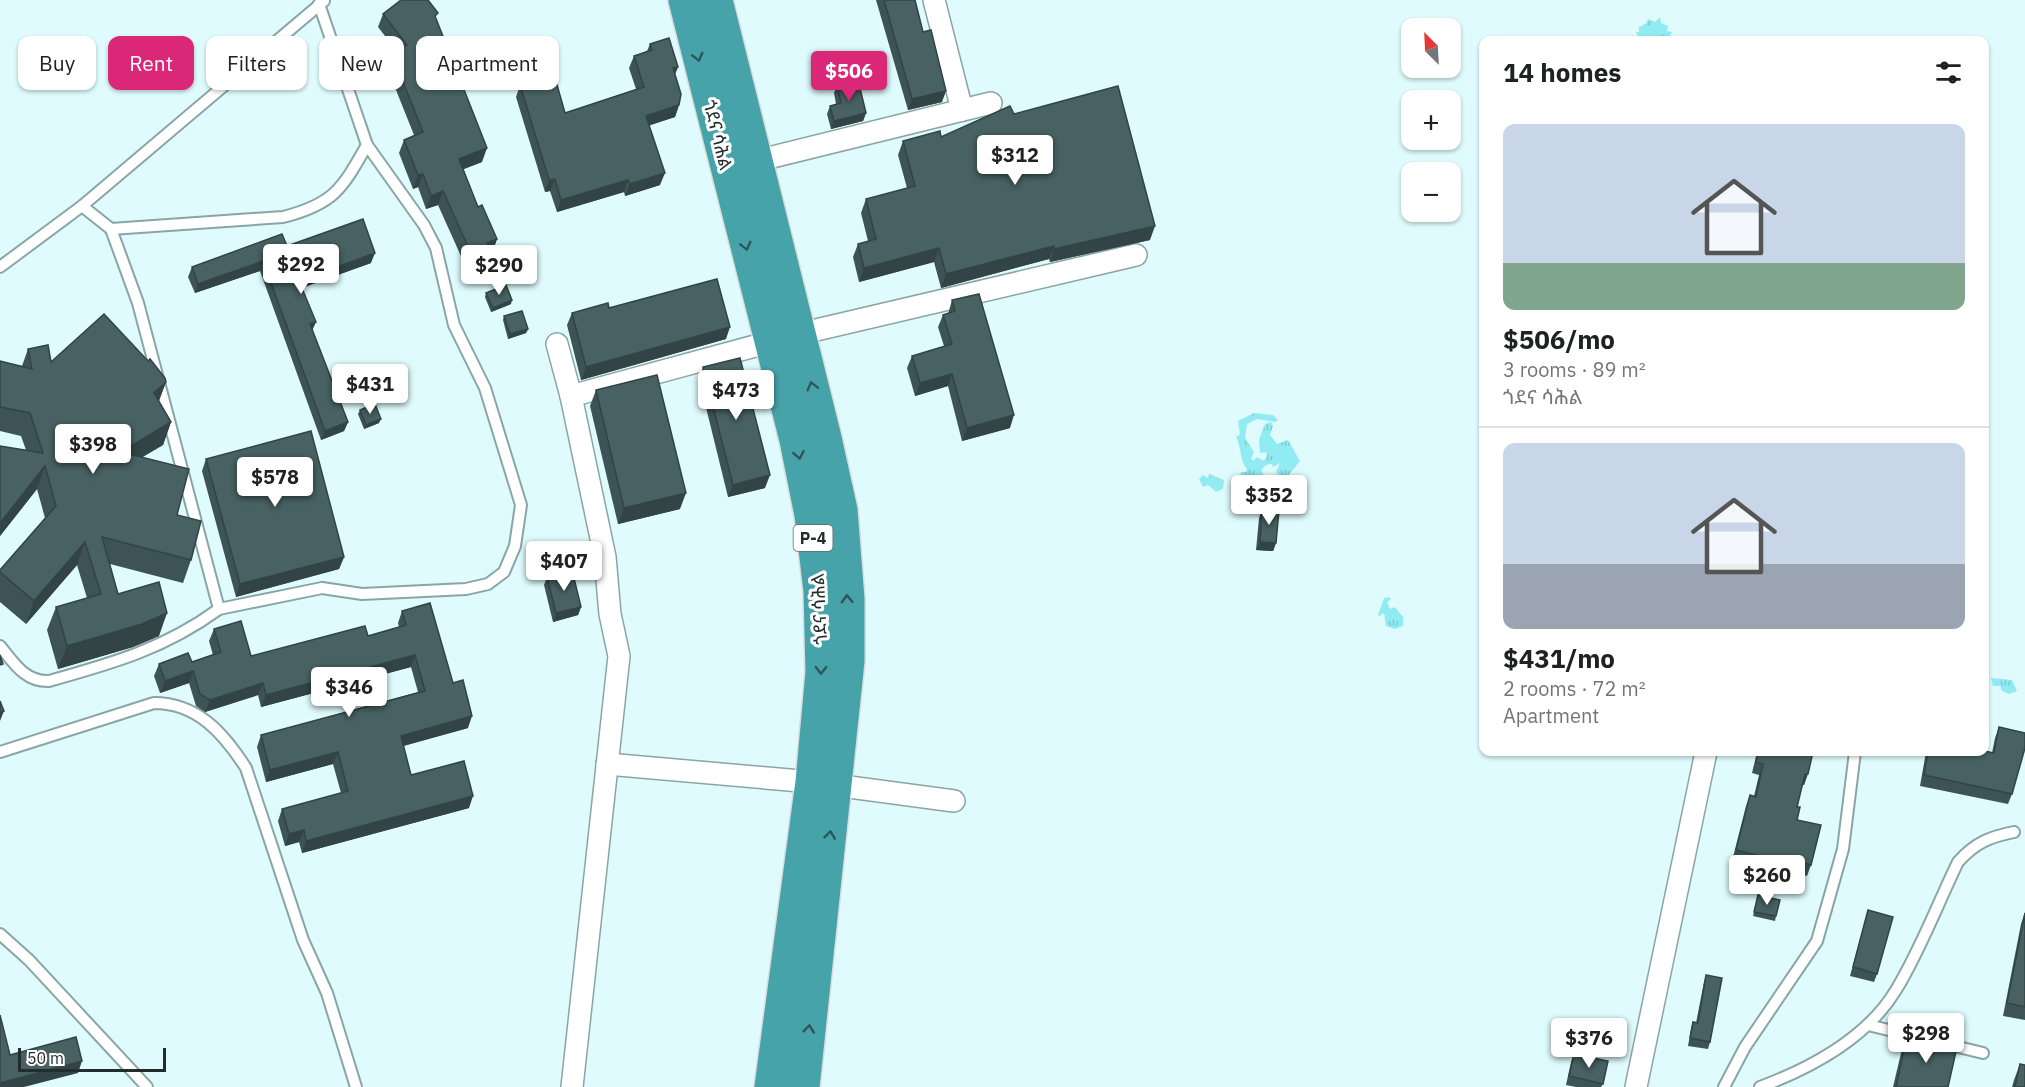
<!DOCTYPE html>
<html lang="en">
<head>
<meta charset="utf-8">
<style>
	:root { --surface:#fff; --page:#f6f6f6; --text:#202124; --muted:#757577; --line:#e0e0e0; --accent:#db2777 }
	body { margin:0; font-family:"IBM Plex Sans","Noto Sans Ethiopic",sans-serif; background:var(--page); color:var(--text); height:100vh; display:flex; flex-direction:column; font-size:22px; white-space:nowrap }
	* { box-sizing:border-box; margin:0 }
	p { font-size:20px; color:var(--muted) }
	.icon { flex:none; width:33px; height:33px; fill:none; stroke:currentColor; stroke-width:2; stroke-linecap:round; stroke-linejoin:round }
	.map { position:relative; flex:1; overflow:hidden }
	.sheet { position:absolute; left:1479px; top:36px; width:510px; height:720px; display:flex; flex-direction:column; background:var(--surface); border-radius:12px; box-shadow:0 2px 4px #0004 }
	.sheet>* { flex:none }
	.guide { position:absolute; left:18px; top:36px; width:570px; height:54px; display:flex; gap:12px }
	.needle { width:39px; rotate:336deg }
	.tools { position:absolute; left:1401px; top:18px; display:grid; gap:12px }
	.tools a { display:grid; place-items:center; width:60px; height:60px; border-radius:12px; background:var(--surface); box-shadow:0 2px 4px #0004; font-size:30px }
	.scale { position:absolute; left:18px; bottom:15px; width:148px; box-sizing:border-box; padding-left:6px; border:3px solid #212c2d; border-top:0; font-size:16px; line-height:21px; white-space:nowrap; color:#212c2d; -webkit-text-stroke:4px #fff; paint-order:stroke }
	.price { position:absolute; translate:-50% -51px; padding:0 14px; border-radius:6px; background:#fff; color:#222; font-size:20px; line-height:39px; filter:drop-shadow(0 2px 3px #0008) }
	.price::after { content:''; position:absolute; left:50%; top:36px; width:18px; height:14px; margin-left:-9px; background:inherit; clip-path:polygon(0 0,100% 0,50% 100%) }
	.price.active { background:var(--accent); color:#fff }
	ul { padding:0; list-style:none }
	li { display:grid; align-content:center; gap:12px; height:318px; padding:0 24px }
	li+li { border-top:2px solid var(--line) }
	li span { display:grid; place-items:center; height:186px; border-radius:12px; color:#555 }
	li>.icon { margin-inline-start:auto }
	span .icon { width:108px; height:108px; fill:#fffc; stroke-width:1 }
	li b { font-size:26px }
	h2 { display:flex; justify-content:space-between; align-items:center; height:72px; padding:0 24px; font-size:26px }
	.pill { padding:0 21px; border-radius:12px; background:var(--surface); box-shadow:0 2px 4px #0004; font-size:21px; line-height:54px }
	.pill.active { background:var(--accent); color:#fff }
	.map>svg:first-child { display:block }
	.grass { fill:url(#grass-tufts) }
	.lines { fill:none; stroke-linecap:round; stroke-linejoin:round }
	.lane-casing { stroke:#8aa5a6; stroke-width:14 }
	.street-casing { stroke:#8aa5a6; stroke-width:24 }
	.highway-casing { stroke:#dbdddd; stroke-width:36 }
	.lane { stroke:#fff; stroke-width:10 }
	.street { stroke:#fff; stroke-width:21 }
	.highway { stroke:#47a3aa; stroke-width:33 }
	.wall { fill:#3e5355 }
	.shaded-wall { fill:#324445 }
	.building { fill:#486163; stroke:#324445; stroke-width:1.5 }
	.oneway { stroke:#2e5659 }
	.labels { text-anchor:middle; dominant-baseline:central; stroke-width:6; stroke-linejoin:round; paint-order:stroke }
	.shield { fill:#fff; stroke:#646b6c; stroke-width:1.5 }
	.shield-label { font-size:16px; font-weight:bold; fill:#212c2d }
	.street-label { font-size:18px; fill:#212c2d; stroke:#fff }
</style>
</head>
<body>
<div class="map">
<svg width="2025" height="1087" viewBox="0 0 2025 1087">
	<defs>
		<pattern id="grass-tufts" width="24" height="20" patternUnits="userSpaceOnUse" patternTransform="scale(1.5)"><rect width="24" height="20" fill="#91ebf2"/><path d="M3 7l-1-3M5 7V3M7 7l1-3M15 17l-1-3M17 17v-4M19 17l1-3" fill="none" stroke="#7dcad0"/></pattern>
	</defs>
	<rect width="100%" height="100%" fill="#dffbfd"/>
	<g class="grass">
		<polygon points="1660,17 1661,23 1668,26 1667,31 1672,32 1668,40 1639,40 1636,32 1639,32 1639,27 1646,24 1648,19 1655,22"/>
		<path d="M1254 413 1273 415 1278 420 1275 422 1257 419 1247 424 1245 438 1254 452 1251 458 1253 461 1257 457 1264 461 1267 456 1266 452 1260 453 1259 440 1265 424 1271 422 1273 426 1270 435 1277 444 1288 440 1300 461 1288 476 1280 479 1276 472 1280 463 1273 467 1272 464 1266 465 1261 470 1264 475 1261 479 1264 483 1260 489 1253 490 1250 479 1247 482 1250 487 1246 494 1232 490 1234 481H1239L1241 472H1246L1247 469C1239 460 1242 448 1236 437L1240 434 1238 421Z"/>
		<polygon points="1209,474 1224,480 1223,489 1216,492 1208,485 1203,487 1199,479 1203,475 1208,478"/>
		<polygon points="1389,597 1391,599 1387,602 1390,609 1395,607 1403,617 1403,626 1395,629 1386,626 1384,613 1379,616 1378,615 1384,598"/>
		<polygon points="1991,678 2012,680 2017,691 2009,694 2002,691 2000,686 1993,686"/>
	</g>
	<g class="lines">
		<defs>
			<g id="lane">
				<polyline points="82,206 111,229"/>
				<polyline points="0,267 82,206 324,1"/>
				<polyline points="219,609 322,588 362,594 466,589 488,584 504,572 515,546 521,505 485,388 454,325 436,248 424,225 367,145 319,4"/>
				<path d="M0 646C14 663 25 682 49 681 113 663 164 649 219 609L138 303 111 229 283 217C334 204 342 189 367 145"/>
				<path d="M0 752 154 703C198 703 224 734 246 768L303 940 327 993 356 1087"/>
				<polyline points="0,934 29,960 147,1087"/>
				<polyline points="1868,1025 1983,1053"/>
				<polyline points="1724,1087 1745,1047 1817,941 1843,849 1855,752"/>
				<path d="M1760 1087C1811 1068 1867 1038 1896 990 1920 951 1938 903 1958 862 1975 843 1989 837 2014 832"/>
			</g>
			<g id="street">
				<polyline points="934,0 962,110"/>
				<polyline points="756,161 991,103"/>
				<polyline points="557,344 571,396 605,557 610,614 619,656 572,1087"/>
				<polyline points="571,396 799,334 1136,255"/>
				<polyline points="607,764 812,782 954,801"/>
				<polyline points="1636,1087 1706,752"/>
			</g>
			<g id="highway">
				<polyline points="685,0 796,440 811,515 820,591 822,672 812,782 771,1087"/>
				<polyline points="716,0 825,438 841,510 848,599 848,661 803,1087"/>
			</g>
		</defs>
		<use href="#lane" class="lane-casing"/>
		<use href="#street" class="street-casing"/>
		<use href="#highway" class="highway-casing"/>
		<use href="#lane" class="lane"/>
		<use href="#street" class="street"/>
		<use href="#highway" class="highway"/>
	</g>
	<g class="wall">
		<polygon points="876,0 915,0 942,102 908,110"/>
		<polygon points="383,14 436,19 482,162 463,169 478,207 497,239 492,253 491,276 476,282 468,263 465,265 438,205 426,209 418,187 413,189 399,153 404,140 414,135 386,65 391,52 396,50 378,27"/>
		<polygon points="650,44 678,67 675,74 679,105 675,117 649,125 660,185 625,196 624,192 557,212 550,191 545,192 516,97 520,85 565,113 636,89 629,68 634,56 647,51"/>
		<polygon points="837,85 866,113 863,121 831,129 827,114 830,106 836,104 834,93"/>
		<polygon points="1014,114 1150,240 1050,262 1049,259 941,288 934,262 859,282 853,257 858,244 868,241 861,213 866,199 907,188 898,155 903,141 941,137"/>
		<polygon points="287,246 371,263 302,288 312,331 348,422 344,431 321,440 260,271 195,293 188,277 192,267"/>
		<polygon points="486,293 511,304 491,312 485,297"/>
		<polygon points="952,300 1010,428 962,441 948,386 915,396 907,368 912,356 944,346 938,327 943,315 948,314"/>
		<polygon points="609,308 726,339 581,380 567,325 572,313"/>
		<polygon points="504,316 528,329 526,333 508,339 503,320"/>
		<polygon points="28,349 51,362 166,382 159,401 171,422 163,445 142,457 177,515 191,560 183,583 110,564 118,594 159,636 133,647 58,669 47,630 56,607 87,598 77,565 26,624 0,602 0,570 45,518 37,489 0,536 0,446 26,450 21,436 0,431 0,361 22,366"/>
		<polygon points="703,367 765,488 728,497 699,379"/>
		<polygon points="596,390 680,509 618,524 590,406"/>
		<polygon points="360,410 379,423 364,429 358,414"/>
		<polygon points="206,459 344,557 339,569 236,597 202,471"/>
		<polygon points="1262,509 1276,543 1273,551 1256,550 1259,518"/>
		<polygon points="547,577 581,607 578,615 553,622 544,585"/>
		<polygon points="402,611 453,683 468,728 403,746 411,775 469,808 302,853 299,842 285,846 278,821 282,809 341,793 333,764 266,782 257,747 261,735 418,692 411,667 261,707 258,695 205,712 196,706 189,683 160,693 154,676 159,664 192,662 213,655 209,641 214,629 251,656 368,636 399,627 398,623"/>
		<polygon points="1999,727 2012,794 2008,804 1920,786 1926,752 1984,752 1992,753 1995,738"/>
		<polygon points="1757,752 1813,752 1804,785 1802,785 1797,807 1797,820 1811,865 1807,876 1784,870 1783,874 1732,861 1746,806 1750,795 1754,796 1759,775 1752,773"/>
		<polygon points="1758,895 1776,916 1775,921 1753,916"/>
		<polygon points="1868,910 1877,974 1874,982 1850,976"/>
		<polygon points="2025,912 2025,1020 2003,1016 2021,924"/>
		<polygon points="1706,975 1710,1042 1708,1049 1688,1046 1691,1029 1693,1022 1696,1023 1704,982"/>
		<polygon points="1907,1036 1948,1087 1893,1087 1901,1053"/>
		<polygon points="1574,1054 1603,1084 1601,1087 1576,1087 1566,1085 1571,1062"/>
		<polygon points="2020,1064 2025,1087 2012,1087 2014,1080"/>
	</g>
	<g class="shaded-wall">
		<polygon points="678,67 673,79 673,68"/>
		<polygon points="946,91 942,102 908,110 912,99"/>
		<polygon points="679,105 675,117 642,128 646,116"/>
		<polygon points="866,113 863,121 831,129 834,121"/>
		<polygon points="487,148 482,162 454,173 459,159"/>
		<polygon points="665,173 660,185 625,196 630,184"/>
		<polygon points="423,174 418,187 413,189 418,175"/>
		<polygon points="555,179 550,191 545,192 549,180"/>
		<polygon points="628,180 624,192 557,212 561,200"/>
		<polygon points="443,191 438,205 426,209 431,196"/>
		<polygon points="1155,226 1150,240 1050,262 1054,249"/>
		<polygon points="497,239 492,253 482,257 487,243"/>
		<polygon points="1054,246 1049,259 941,288 946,274"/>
		<polygon points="939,248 934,262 859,282 864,268"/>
		<polygon points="473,250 468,263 465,265 470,251"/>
		<polygon points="375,253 371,263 295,290 299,281"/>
		<polygon points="263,261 260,271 195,293 198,284"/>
		<polygon points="496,262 491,276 476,282 481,268"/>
		<polygon points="512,300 511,304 491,312 493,308"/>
		<polygon points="316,322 312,331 310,324"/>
		<polygon points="730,327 726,339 581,380 586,367"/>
		<polygon points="528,329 526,333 508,339 510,334"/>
		<polygon points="952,374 948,386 915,396 920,383"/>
		<polygon points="166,382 157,405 154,393"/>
		<polygon points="1014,415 1010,428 962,441 967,428"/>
		<polygon points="381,419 379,423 364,429 366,425"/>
		<polygon points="171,422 163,445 112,475 121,452"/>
		<polygon points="348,422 344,431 321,440 325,431"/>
		<polygon points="45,466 37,489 0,536 0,525 1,522"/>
		<polygon points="770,475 765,488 728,497 733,485"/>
		<polygon points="686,493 680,509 618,524 624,508"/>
		<polygon points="85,542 77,565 26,624 34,601"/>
		<polygon points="1260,542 1276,543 1273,551 1256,550"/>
		<polygon points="344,557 339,569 236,597 240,584"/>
		<polygon points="581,607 578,615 553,622 556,613"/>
		<polygon points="167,613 159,636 133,647 58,669 67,646"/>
		<polygon points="415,655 411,667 261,707 266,695"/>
		<polygon points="193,671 189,683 160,693 165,681"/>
		<polygon points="263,683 258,695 205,712 210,700"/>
		<polygon points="4,711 0,721 0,712"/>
		<polygon points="472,716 468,728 396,748 401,736"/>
		<polygon points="338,752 333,764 266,782 270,770"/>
		<polygon points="1805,774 1808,774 1804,785 1801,785"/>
		<polygon points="473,796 469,808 302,853 306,841"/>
		<polygon points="304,830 299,842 285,846 289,834"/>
		<polygon points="82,1061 78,1073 24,1087 0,1087 0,1083"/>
	</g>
	<g class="building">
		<polygon points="401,0 428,0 438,13 435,16 487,148 459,159 478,207 482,205 497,239 487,243 496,262 481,268 473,250 470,251 443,191 431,196 423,174 418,175 404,140 423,132 391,52 407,45 383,14"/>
		<polygon points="884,0 915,0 923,32 931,30 946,91 912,99"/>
		<polygon points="669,38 678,67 673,68 681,94 679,105 646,116 665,173 630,184 628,180 561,200 555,179 549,180 520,85 554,74 565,113 644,87 634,56 652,50 650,44"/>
		<polygon points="858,80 866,113 834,121 830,106 841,103 837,85"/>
		<polygon points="1118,86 1155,226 1054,249 1054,246 946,274 939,248 864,268 858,244 876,239 866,199 915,186 903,141 940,131 941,137 1010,106 1014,114"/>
		<polygon points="363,219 375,253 299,281 316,322 310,324 348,422 325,431 263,261 198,284 192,267 282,234 287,246"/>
		<polygon points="717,279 730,327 586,367 572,313 608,303 609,308"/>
		<polygon points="506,285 512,300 493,308 486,293"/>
		<polygon points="979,294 1014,415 967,428 952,374 920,383 912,356 952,344 943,315 955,311 952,300"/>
		<polygon points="522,311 528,329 510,334 504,316"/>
		<polygon points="104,314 148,361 150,359 165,378 166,382 154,393 171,422 121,452 189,469 177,515 201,521 191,560 102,537 118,594 159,582 167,613 142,624 67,646 56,607 101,594 85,542 34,601 0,572 0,570 56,506 45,466 1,522 0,521 0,446 43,453 30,413 0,407 0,361 32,369 28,349 48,345 51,362"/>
		<polygon points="740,358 770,475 733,485 703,367"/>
		<polygon points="657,375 686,493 624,508 596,390"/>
		<polygon points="375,404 381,419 366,425 360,410"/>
		<polygon points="311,431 344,557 240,584 206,459"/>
		<polygon points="1262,509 1279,510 1276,543 1260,542"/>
		<polygon points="572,570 581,607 556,613 547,577"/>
		<polygon points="430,603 453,683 463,680 472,716 401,736 411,775 464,761 473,796 306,841 304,830 289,834 282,809 348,791 338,752 270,770 261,735 425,691 415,655 266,695 263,683 210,700 200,694 193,671 165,681 159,664 188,653 192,662 221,652 214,629 241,621 251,656 365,626 368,636 406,625 402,611"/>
		<polygon points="0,655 3,664 0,665"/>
		<polygon points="0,701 4,711 0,712"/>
		<polygon points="1999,727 2025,733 2025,748 2012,794 1924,775 1928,752 1984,751 1994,753"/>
		<polygon points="1758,752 1813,752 1808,774 1805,774 1797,807 1800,807 1797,820 1821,825 1811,865 1787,859 1787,863 1736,850 1750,795 1756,797 1763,764 1756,762"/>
		<polygon points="1758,895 1780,900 1776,916 1754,912"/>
		<polygon points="1868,910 1893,917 1877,974 1853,967"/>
		<polygon points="2025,913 2025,1007 2007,1003"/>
		<polygon points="1706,975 1722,978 1710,1042 1690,1038 1693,1022 1698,1023"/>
		<polygon points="0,1015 10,1055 76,1037 82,1061 0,1083"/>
		<polygon points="1907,1036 1957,1047 1948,1087 1896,1087"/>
		<polygon points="1574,1054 1608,1061 1603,1084 1569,1076"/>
		<polygon points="2020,1064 2025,1065 2025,1087 2015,1087"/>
	</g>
	<defs><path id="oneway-chevron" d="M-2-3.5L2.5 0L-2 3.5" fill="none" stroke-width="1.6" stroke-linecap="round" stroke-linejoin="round" transform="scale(1.5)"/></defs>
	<g class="oneway">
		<use href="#oneway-chevron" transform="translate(698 57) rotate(76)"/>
		<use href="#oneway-chevron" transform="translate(746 246) rotate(76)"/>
		<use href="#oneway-chevron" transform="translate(812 386) rotate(-104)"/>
		<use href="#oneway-chevron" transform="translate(799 455) rotate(79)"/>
		<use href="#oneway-chevron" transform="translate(847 599) rotate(-92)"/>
		<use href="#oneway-chevron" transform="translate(821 670) rotate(91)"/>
		<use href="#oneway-chevron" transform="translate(830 835) rotate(-83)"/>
		<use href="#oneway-chevron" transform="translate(809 1029) rotate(-84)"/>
	</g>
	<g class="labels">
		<rect class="shield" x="793.5" y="525" width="39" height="26" rx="4.5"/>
		<g class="shield-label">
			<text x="813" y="538">P-4</text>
		</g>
		<g class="street-label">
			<text transform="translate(718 135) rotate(76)">ጎደና ሳሕል</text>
			<text transform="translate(819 609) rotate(-93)">ጎደና ሳሕል</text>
		</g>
	</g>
</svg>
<div class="tools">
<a><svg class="needle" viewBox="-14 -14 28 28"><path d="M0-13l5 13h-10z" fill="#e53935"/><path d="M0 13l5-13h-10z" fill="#757577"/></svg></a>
<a>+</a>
<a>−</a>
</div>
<div class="scale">50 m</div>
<b class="price active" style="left:849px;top:102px">$506</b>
<b class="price" style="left:1015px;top:186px">$312</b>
<b class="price" style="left:301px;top:295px">$292</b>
<b class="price" style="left:499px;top:296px">$290</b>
<b class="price" style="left:370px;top:415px">$431</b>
<b class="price" style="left:736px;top:421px">$473</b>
<b class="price" style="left:93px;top:475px">$398</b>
<b class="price" style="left:275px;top:508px">$578</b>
<b class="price" style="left:1269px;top:526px">$352</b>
<b class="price" style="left:564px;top:592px">$407</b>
<b class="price" style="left:349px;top:718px">$346</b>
<b class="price" style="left:1767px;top:906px">$260</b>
<b class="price" style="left:1926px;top:1064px">$298</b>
<b class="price" style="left:1589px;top:1069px">$376</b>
<div class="guide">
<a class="pill">Buy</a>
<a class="pill active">Rent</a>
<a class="pill">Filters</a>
<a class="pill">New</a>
<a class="pill">Apartment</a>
</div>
<section class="sheet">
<h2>14 homes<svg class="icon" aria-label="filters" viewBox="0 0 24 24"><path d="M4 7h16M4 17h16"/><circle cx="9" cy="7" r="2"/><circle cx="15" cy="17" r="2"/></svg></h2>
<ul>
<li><span style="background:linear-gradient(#c9d6e8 75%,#7fa58c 0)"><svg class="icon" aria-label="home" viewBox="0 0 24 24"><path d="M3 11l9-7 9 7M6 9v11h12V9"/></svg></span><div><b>$506/mo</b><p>3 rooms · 89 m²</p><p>ጎደና ሳሕል</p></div></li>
<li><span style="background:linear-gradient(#c9d6e8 65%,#9aa5b1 0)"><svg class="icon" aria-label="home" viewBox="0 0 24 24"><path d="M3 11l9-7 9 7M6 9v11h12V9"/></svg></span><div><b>$431/mo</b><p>2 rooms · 72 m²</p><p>Apartment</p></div></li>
</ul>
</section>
</div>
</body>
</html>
